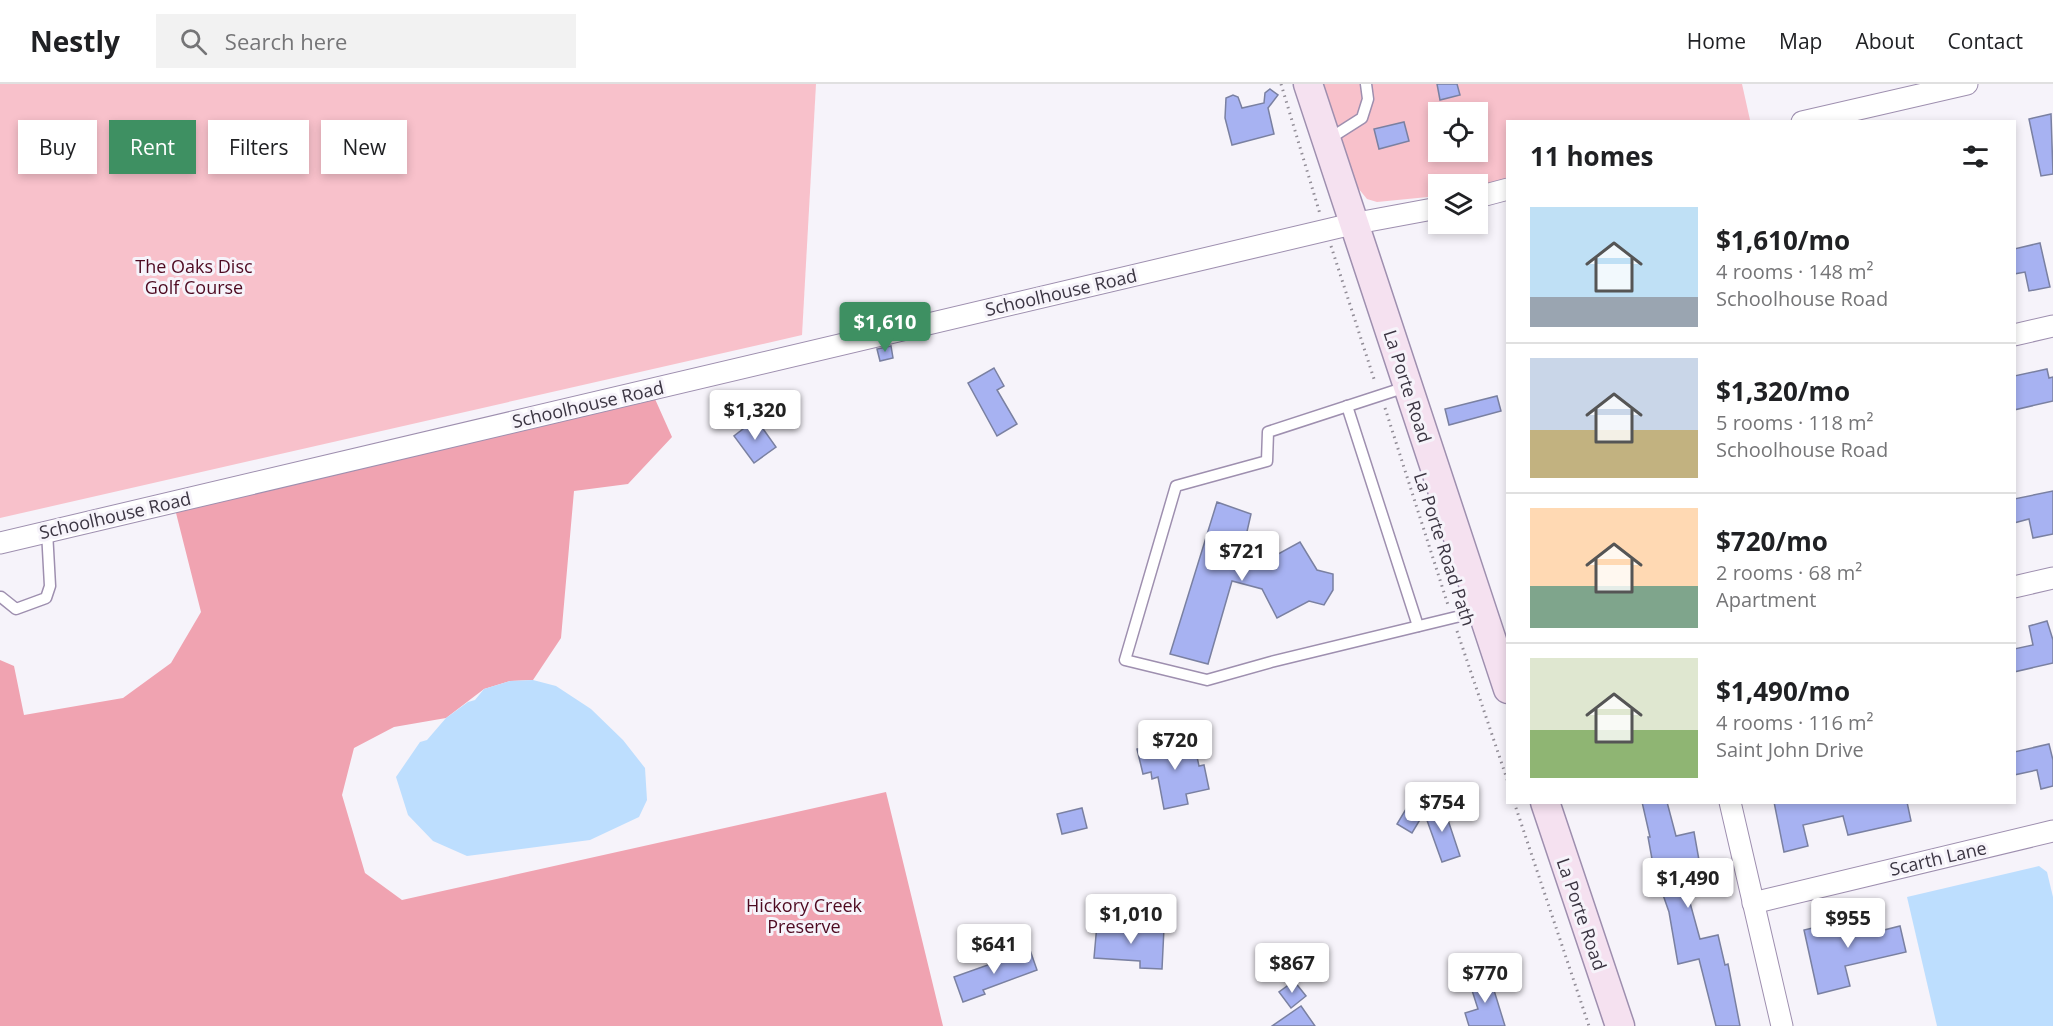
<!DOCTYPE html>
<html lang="en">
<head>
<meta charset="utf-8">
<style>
	:root { --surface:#fff; --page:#f2f2f2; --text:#202124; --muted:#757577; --line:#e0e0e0; --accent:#3e9062 }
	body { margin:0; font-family:"Open Sans",sans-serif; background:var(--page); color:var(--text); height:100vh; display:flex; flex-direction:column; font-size:22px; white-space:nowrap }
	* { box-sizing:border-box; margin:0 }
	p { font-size:20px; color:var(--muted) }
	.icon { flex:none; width:33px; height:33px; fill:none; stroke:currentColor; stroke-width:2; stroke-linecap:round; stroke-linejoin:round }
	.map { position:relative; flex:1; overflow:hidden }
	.side { position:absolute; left:1506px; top:36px; width:510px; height:684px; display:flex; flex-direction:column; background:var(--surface); border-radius:0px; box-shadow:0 3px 9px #0003 }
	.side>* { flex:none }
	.hud { position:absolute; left:18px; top:36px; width:570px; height:54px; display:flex; gap:12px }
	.controls { position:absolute; left:1428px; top:18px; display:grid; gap:12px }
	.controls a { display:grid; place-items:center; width:60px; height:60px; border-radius:0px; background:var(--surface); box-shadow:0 3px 9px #0003; font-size:30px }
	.price { position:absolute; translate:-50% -51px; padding:0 14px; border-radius:6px; background:#fff; color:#222; font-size:20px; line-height:39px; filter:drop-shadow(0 2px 3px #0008) }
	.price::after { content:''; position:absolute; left:50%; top:36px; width:18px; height:14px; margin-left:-9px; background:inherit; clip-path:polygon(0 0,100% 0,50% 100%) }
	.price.selected { background:var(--accent); color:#fff }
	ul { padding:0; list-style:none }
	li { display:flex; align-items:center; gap:18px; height:150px; padding:0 24px }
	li+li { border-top:2px solid var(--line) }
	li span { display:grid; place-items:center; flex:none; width:168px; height:120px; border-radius:0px; color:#555 }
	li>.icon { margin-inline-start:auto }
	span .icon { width:72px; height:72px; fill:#fffc; stroke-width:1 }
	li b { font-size:26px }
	h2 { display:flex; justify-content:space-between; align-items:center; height:72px; padding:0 24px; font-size:26px }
	.chip { padding:0 21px; border-radius:0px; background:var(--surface); box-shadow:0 3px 9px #0003; font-size:21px; line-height:54px }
	.chip.selected { background:var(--accent); color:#fff }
	header { display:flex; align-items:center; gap:36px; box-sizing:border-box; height:84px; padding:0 30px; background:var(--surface); border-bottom:2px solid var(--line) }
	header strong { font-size:28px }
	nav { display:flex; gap:33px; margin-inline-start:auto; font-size:21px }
	.search { width:420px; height:54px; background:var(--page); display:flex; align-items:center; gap:15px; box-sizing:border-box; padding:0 21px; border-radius:0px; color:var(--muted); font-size:22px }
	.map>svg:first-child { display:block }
	.green { fill:#f8c1cb; fill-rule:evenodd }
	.forest { fill:#f0a3b1 }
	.water { fill:#bddefe }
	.building { fill:#a7b2f2; stroke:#7a80a1; stroke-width:1.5 }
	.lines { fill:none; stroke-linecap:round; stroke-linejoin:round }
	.lane-casing { stroke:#9e8faf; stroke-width:13 }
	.street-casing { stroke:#9e8faf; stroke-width:23 }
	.secondary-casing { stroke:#9e8faf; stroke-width:31 }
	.path { stroke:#918c96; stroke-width:3; stroke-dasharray:1.5 4.5; stroke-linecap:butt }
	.lane { stroke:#fff; stroke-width:10 }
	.street { stroke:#fff; stroke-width:21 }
	.secondary { stroke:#f5e1f0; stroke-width:28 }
	.labels { text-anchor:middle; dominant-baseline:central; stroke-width:6; stroke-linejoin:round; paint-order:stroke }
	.park-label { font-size:18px; fill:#4e0a21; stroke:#f6f3fa }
	.street-label { font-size:18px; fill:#3b3542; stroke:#f6f3fa }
</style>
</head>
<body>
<header>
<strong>Nestly</strong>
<div class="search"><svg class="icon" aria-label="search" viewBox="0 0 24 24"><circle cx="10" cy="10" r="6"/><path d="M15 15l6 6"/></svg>Search here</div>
<nav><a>Home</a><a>Map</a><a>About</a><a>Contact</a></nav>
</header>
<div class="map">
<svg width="2053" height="942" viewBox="0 0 2053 942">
	<rect width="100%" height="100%" fill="#f6f3fa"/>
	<g class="green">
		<polygon points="0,0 816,0 802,251 0,434"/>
		<path d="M1323 0H1742L1750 36 1508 38 1507 95 1478 102 1438 100V112L1377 118 1367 115 1358 104ZM1438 28H1478V68H1438Z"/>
	</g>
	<polygon class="forest" points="655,315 672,353 628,400 574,407 561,554 533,596 510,597 484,605 446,634 394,643 354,664 342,711 365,789 402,816 886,708 943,942 0,942 0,576 14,582 24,631 123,614 171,579 201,528 175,425"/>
	<g class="water">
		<polygon points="533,596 556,602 591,625 623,656 645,684 647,716 639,733 590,756 467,772 433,757 408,731 396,693 420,658 427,656 446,634 468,618 475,616 484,605 510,597"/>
		<polygon points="2039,782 2047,788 2053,813 2053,942 1937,942 1907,813"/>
	</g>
	<g class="building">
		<polygon points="1437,0 1457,0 1460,11 1440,16"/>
		<polygon points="1270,5 1278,11 1268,24 1274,50 1232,61 1225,34 1226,14 1233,11 1238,13 1242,24 1264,19 1265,9"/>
		<polygon points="2051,30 2053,90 2041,92 2029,35"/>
		<polygon points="1404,38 1409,57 1379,65 1374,45"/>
		<polygon points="2040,159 2050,203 2029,207 2025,188 2014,190 2014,165"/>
		<polygon points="891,262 893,274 880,277 877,265"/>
		<polygon points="994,284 1004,302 997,306 1017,340 997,352 968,299"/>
		<polygon points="2047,285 2049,294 2053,293 2053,317 2014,326 2014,292"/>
		<polygon points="1497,312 1501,327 1449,341 1445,325"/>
		<polygon points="756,335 776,363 754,379 734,352"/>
		<polygon points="2053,407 2053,450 2033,454 2029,435 2014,439 2014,415"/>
		<polygon points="1217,418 1251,430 1243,465 1271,474 1300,458 1317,486 1333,490 1333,506 1324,521 1309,517 1277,534 1262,505 1232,497 1208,580 1170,570"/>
		<polygon points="2047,537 2053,556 2053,579 2014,588 2014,565 2033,561 2029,542"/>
		<polygon points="1193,654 1199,682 1204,681 1209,705 1186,710 1188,720 1164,725 1158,693 1152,695 1151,688 1143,690 1137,665"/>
		<polygon points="2049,660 2053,676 2053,702 2041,705 2037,686 2014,691 2014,668"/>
		<polygon points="1642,718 1667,718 1676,752 1694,748 1702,793 1684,797 1700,855 1718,851 1725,881 1728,880 1740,942 1716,942 1699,875 1678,880 1669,828 1662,808 1659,809 1654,786 1648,753 1650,753"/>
		<polygon points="1774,718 1907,718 1911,737 1848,751 1843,732 1803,741 1808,762 1784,768"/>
		<polygon points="1409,720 1424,729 1412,749 1397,740"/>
		<polygon points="1443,721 1460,772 1442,778 1424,728"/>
		<polygon points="1082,724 1087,744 1062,750 1057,730"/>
		<polygon points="1871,830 1876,848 1900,842 1906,868 1845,882 1850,902 1818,910 1804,846"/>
		<polygon points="1097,840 1164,844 1162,885 1140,884 1140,877 1094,874"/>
		<polygon points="1030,866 1037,886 983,906 985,910 963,918 954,893"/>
		<polygon points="1489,890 1505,942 1469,942 1465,929 1478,925 1469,897"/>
		<polygon points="1294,897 1306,912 1291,924 1279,908"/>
		<polygon points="1301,922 1315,942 1272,942"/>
	</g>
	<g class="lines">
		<defs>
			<g id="lane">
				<polyline points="1329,55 1362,34 1368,15 1366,0"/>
				<polyline points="1406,303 1268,348 1267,377 1176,402 1125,576 1207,596 1271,578 1481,527"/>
				<polyline points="1347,322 1418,542"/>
				<polyline points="1,513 16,525 46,514 50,502 47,447"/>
			</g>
			<g id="street">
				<polyline points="1802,38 1967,0"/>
				<polyline points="1478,113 1508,105"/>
				<polyline points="2014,251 2053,242"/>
				<polyline points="0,459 1352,140 1438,124"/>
				<polyline points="2014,503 2053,494"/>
				<polyline points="1730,718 1782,942"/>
				<polyline points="1753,819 2053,747"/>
			</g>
			<g id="secondary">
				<polyline points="1308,0 1508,605"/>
				<polyline points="1545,718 1620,942"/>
			</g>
		</defs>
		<use href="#lane" class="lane-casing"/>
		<use href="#street" class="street-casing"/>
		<use href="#secondary" class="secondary-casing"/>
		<g class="path">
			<polyline points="1281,0 1320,130"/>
			<polyline points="1331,162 1375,298"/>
			<polyline points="1385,324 1448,521"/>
			<polyline points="1457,547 1508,698"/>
			<polyline points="1514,718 1589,942"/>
		</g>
		<use href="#lane" class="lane"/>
		<use href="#street" class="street"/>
		<use href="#secondary" class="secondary"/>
	</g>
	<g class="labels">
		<g class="park-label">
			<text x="194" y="182">The Oaks Disc<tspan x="194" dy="21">Golf Course</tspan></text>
			<text x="804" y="821">Hickory Creek<tspan x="804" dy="21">Preserve</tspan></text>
		</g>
		<g class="street-label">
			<text transform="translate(1061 208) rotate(-13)">Schoolhouse Road</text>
			<text transform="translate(1408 302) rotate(72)">La Porte Road</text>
			<text transform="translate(588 320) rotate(-13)">Schoolhouse Road</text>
			<text transform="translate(115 431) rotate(-13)">Schoolhouse Road</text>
			<text transform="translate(1445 465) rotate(72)">La Porte Road Path</text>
			<text transform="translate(1938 774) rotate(-13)">Scarth Lane</text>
			<text transform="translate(1582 830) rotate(71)">La Porte Road</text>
		</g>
	</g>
</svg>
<div class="controls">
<a><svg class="icon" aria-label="locate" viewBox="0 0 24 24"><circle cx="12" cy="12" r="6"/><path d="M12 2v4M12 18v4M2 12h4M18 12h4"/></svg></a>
<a><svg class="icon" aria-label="layers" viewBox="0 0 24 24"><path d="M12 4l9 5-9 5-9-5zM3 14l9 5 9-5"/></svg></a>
</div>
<b class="price selected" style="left:885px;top:269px">$1,610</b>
<b class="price" style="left:755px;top:357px">$1,320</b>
<b class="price" style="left:1242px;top:498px">$721</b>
<b class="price" style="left:1175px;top:687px">$720</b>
<b class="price" style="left:1442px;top:749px">$754</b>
<b class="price" style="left:1688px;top:825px">$1,490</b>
<b class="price" style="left:1131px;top:861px">$1,010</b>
<b class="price" style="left:1848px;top:865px">$955</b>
<b class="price" style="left:994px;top:891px">$641</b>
<b class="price" style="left:1292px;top:910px">$867</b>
<b class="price" style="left:1485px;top:920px">$770</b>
<div class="hud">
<a class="chip">Buy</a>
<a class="chip selected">Rent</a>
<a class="chip">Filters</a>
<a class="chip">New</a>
</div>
<section class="side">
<h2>11 homes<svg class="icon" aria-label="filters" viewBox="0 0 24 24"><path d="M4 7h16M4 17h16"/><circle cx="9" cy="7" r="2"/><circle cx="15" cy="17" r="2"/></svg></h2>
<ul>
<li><span style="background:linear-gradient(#bfe0f5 75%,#9aa5b1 0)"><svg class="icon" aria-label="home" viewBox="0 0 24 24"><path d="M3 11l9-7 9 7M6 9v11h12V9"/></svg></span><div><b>$1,610/mo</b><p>4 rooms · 148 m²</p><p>Schoolhouse Road</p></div></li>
<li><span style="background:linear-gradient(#c9d6e8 60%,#c2b280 0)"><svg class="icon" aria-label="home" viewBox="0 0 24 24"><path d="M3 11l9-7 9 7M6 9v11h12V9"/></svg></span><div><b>$1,320/mo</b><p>5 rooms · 118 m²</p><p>Schoolhouse Road</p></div></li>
<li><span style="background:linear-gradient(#ffd9b3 65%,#7fa58c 0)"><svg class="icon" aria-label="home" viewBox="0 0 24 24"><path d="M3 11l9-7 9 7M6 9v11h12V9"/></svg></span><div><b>$720/mo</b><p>2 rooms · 68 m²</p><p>Apartment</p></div></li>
<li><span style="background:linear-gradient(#dfe7d0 60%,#8fb573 0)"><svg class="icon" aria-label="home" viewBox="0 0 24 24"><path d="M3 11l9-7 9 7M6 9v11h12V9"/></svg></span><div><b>$1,490/mo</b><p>4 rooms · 116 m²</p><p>Saint John Drive</p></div></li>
</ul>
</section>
</div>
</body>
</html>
